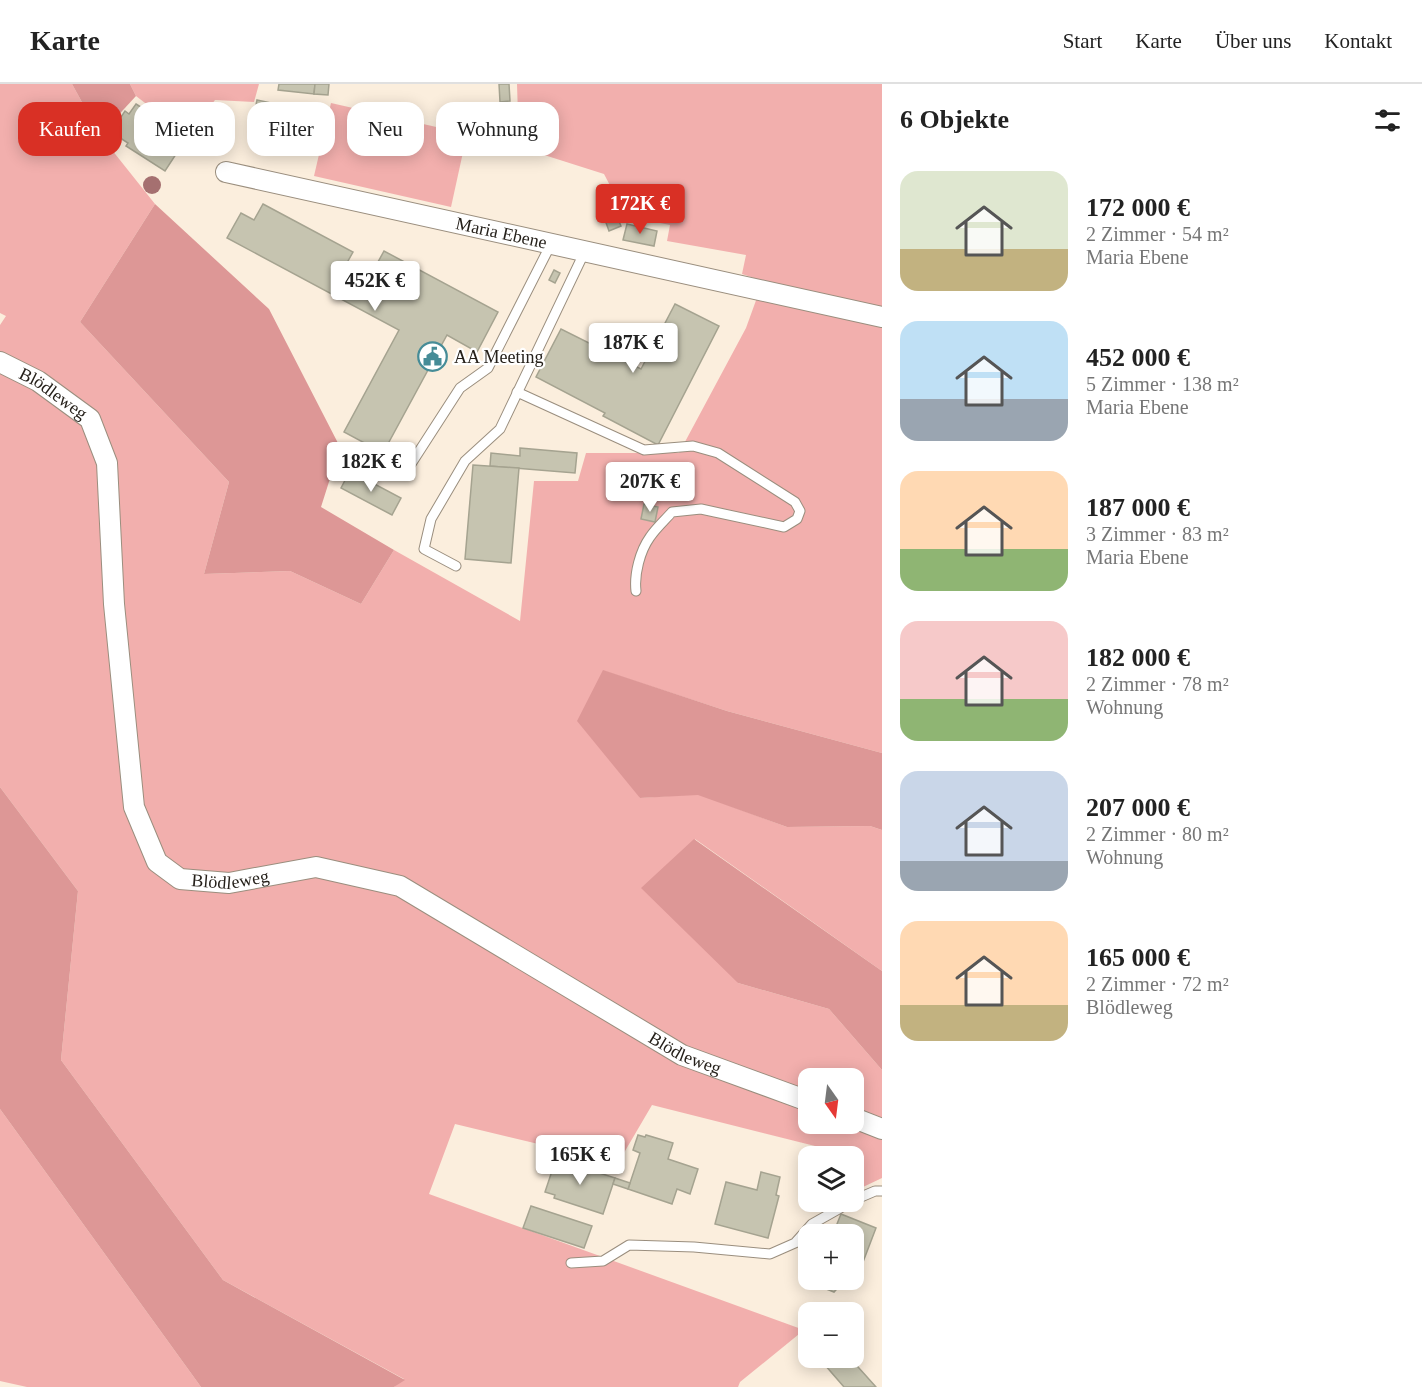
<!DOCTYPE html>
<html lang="de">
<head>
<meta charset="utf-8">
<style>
	:root { --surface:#fff; --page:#f2f2f2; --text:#222; --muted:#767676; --line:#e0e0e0; --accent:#d93025 }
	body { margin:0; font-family:Georgia,serif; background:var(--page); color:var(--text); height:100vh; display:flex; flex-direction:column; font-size:22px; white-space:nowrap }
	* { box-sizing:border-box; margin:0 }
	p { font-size:20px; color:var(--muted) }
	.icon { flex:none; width:33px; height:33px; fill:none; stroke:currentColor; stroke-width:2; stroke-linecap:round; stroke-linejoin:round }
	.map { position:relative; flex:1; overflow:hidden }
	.sheet { display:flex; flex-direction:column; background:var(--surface); width:540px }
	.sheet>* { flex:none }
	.hud { position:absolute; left:18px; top:18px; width:570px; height:54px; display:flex; gap:12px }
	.needle { width:39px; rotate:166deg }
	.controls { position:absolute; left:798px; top:984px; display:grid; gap:12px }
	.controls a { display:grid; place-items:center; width:66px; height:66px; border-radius:12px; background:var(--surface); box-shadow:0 3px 15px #0003; font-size:30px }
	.price { position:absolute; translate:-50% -51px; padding:0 14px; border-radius:6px; background:#fff; color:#222; font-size:20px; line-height:39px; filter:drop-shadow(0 2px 3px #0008) }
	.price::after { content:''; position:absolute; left:50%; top:36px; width:18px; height:14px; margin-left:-9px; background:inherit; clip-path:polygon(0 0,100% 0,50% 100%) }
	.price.active { background:var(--accent); color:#fff }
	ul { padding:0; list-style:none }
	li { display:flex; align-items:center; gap:18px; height:150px; padding:0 18px }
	li span { display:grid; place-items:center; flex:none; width:168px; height:120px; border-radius:18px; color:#555 }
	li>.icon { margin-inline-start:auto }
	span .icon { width:72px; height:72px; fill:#fffc; stroke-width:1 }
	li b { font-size:26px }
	h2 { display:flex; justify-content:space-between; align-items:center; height:72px; padding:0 18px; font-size:26px }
	.chip { padding:0 21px; border-radius:18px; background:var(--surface); box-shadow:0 3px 15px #0003; font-size:21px; line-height:54px }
	.chip.active { background:var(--accent); color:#fff }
	header { display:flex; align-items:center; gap:36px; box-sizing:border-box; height:84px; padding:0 30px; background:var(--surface); border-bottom:2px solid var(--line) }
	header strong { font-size:28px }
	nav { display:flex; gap:33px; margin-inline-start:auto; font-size:21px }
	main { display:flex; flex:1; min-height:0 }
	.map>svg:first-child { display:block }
	.green { fill:#f2afad; fill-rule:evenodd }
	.forest { fill:#dd9796 }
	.building { fill:#c6c4b0; stroke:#a5a390; stroke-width:1.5 }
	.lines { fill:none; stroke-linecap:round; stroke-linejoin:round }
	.lane-casing { stroke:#9a8e7e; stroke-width:11 }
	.street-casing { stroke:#9a8e7e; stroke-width:22 }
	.lane { stroke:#fff; stroke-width:9 }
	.street { stroke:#fff; stroke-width:20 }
	.tree { fill:#a57070 }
	.labels { text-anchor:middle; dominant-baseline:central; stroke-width:4.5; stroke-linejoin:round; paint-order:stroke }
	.street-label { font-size:18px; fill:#25201a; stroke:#fff }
	.poi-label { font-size:18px; fill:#25201a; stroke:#fff; text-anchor:start }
</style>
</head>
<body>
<header>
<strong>Karte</strong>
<nav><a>Start</a><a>Karte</a><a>Über uns</a><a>Kontakt</a></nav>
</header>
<main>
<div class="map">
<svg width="882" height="1303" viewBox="0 0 882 1303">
	<rect width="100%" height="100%" fill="#fbeedd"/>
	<g class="green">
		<path d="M0 0H72L100 51 155 120 80 238 229 398 204 490 290 487 361 520 394 466 520 537 534 397H578L586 369H679L746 244 763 197 742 190 746 171 667 157 670 141 626 132 604 90 519 63 517 0H882V669L727 627 604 587 640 714 698 710 787 743 870 742 882 746V887L695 755 738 899 829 925 882 986V1094L863 1103 854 1093V1072H835L827 1065 652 1021 618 1079 455 1040 429 1110 804 1246 740 1298 738 1303H394L404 1295 223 1196 61 976 78 807 0 703V241L6 232 0 229ZM808 994H854V1040H808Z"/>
		<polygon points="130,0 259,0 254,18 215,16 188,52 136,12"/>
		<polygon points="331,19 467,50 451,123 314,92"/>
		<polygon points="0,1025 201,1303 27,1303 0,1297"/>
	</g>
	<g class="forest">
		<polygon points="72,0 130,0 136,12 100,51"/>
		<polygon points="155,120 269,225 340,363 321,423 394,466 361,520 290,487 204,490 229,398 80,238"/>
		<polygon points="603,586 727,627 882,669 882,746 870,742 787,743 698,711 640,714 577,637"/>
		<polygon points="0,703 78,807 61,976 223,1196 405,1296 394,1303 201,1303 0,1025"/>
		<polygon points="694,755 882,887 882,986 829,925 738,899 641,804"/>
	</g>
	<g class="building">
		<polygon points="279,0 315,0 314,10 278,6"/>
		<polygon points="315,0 329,0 328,11 314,10"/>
		<polygon points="499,0 509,0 510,17 500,18"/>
		<polygon points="257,16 276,20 273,34 254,30"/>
		<polygon points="136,20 150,29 145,36 182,61 165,87 126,62 128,59 111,48 125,27 129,30"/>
		<polygon points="611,118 621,142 609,147 600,122"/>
		<polygon points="263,120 353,168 343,186 367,198 384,167 498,228 477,268 447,251 383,369 344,348 399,246 227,154 241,129 254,136"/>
		<polygon points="627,140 657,147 654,162 623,156"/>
		<polygon points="554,186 560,189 555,199 549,196"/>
		<polygon points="675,220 719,242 658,361 603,332 605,329 536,293 561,245 641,285"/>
		<polygon points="520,364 577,369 575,389 490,382 491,369 520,372"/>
		<polygon points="473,381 519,384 511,479 465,475"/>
		<polygon points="350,387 401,414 392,431 341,404"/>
		<polygon points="644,420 658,423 655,438 641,435"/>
		<polygon points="638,1051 645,1053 646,1051 673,1059 668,1075 698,1085 690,1110 677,1105 672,1120 628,1105 640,1069 633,1066"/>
		<polygon points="556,1075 615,1094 603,1130 554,1114 555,1111 545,1108"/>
		<polygon points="761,1088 780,1093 776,1111 779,1112 768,1154 715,1140 726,1098 757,1106"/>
		<polygon points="615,1094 630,1099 628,1105 613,1100"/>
		<polygon points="531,1122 592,1142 584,1164 523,1144"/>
		<polygon points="841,1130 876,1144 855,1199 845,1196 854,1196 854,1150 833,1150"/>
		<polygon points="806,1177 808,1178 808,1196 845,1196 834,1208 799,1194"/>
		<polygon points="834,1274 850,1274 876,1303 844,1303 825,1281"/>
	</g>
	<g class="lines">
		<defs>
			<g id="lane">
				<path d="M517 308 644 366 693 362 718 369 795 418 800 427 797 435 784 443 701 425 672 428C665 436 656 444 650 453 640 467 634 490 636 507"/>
				<polyline points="362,375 394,388 409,383 460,304 488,284 551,160"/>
				<polyline points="456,482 424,465 431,435 465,377 500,345 585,167"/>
				<polyline points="854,1116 875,1107 882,1107"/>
				<polyline points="571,1179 603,1177 629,1161 694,1163 770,1170 795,1159 812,1140 851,1118"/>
			</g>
			<g id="street">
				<path id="s1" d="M226 88 882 233"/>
				<path id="s2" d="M0 278 38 297 90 335 107 379 114 520 134 723 157 778 180 795 229 799 316 783 400 802 682 971 808 1017"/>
				<polyline points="854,1034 882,1045"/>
			</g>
		</defs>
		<use href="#lane" class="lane-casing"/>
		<use href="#street" class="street-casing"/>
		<use href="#lane" class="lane"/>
		<use href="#street" class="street"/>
	</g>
	<circle class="tree" cx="152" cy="101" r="9"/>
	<defs>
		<symbol id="civic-ring" viewBox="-11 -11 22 22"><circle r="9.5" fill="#fff" stroke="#468c97" stroke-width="1.5"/><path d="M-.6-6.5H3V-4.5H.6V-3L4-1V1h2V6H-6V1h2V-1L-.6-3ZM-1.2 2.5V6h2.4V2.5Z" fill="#468c97"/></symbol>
	</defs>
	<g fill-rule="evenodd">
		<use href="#civic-ring" x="416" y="256" width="33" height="33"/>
	</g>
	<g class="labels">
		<g class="street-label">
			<text stroke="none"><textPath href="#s1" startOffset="282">Maria Ebene</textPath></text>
			<text stroke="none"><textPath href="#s2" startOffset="62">Blödleweg</textPath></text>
			<text stroke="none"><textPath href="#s2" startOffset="638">Blödleweg</textPath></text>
			<text stroke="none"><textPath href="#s2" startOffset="1142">Blödleweg</textPath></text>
		</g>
		<g class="poi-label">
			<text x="454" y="273">AA Meeting</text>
		</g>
	</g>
</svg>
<div class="controls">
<a><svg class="needle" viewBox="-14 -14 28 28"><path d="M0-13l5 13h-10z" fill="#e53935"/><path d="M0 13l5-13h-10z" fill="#767676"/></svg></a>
<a><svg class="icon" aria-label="layers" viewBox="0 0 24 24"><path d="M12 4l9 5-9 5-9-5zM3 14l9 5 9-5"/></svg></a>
<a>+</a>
<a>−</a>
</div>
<b class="price active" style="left:640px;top:151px">172K €</b>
<b class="price" style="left:375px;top:228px">452K €</b>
<b class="price" style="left:633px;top:290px">187K €</b>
<b class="price" style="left:371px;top:409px">182K €</b>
<b class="price" style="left:650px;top:429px">207K €</b>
<b class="price" style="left:580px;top:1102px">165K €</b>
<div class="hud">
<a class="chip active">Kaufen</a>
<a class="chip">Mieten</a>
<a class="chip">Filter</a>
<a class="chip">Neu</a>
<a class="chip">Wohnung</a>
</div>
</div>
<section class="sheet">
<h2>6 Objekte<svg class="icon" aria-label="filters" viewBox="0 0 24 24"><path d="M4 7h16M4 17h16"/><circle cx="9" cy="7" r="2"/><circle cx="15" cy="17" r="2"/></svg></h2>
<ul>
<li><span style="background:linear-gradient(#dfe7d0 65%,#c2b280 0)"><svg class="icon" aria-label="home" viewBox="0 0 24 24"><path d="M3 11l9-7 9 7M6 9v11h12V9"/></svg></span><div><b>172 000 €</b><p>2 Zimmer · 54 m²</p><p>Maria Ebene</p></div></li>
<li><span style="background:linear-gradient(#bfe0f5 65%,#9aa5b1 0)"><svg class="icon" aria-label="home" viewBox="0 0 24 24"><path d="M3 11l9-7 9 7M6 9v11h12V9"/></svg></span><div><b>452 000 €</b><p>5 Zimmer · 138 m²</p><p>Maria Ebene</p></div></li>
<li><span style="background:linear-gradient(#ffd9b3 65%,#8fb573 0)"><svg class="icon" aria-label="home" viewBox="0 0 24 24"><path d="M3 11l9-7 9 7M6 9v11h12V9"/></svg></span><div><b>187 000 €</b><p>3 Zimmer · 83 m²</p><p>Maria Ebene</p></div></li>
<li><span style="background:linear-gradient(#f6c9c9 65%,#8fb573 0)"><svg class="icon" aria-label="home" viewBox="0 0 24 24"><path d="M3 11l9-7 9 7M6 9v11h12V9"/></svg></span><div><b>182 000 €</b><p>2 Zimmer · 78 m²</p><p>Wohnung</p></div></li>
<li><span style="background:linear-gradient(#c9d6e8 75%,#9aa5b1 0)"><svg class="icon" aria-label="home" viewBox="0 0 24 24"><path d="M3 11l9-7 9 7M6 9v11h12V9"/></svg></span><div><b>207 000 €</b><p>2 Zimmer · 80 m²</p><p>Wohnung</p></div></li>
<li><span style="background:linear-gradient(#ffd9b3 70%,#c2b280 0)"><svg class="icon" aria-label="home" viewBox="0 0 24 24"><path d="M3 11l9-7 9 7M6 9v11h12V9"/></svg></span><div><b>165 000 €</b><p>2 Zimmer · 72 m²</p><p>Blödleweg</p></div></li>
</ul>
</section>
</main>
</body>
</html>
